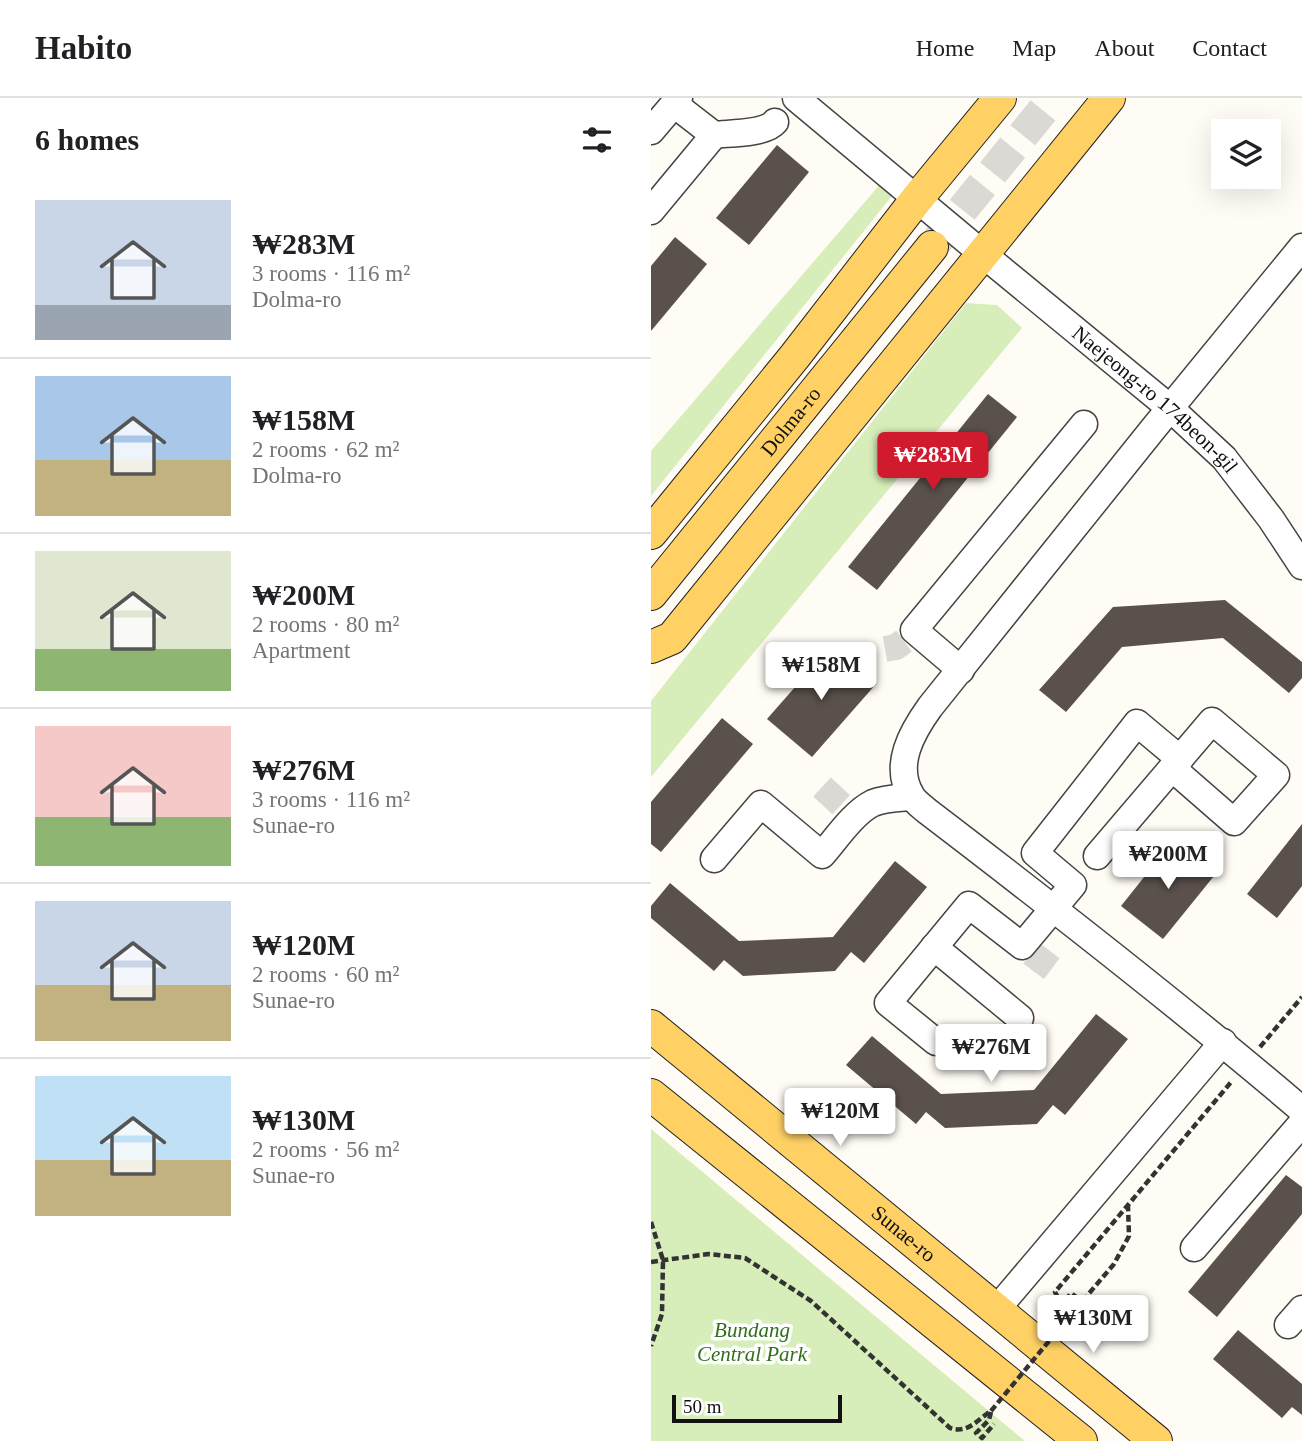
<!DOCTYPE html>
<html lang="en">
<head>
<meta charset="utf-8">
<style>
	:root { --surface:#fff; --page:#f6f6f6; --text:#202124; --muted:#757577; --line:#e0e0e0; --accent:#cf1b2d }
	body { margin:0; font-family:Georgia,serif; background:var(--page); color:var(--text); height:100vh; display:flex; flex-direction:column; font-size:26px; white-space:nowrap }
	* { box-sizing:border-box; margin:0 }
	p { font-size:23px; color:var(--muted) }
	.icon { flex:none; width:38px; height:38px; fill:none; stroke:currentColor; stroke-width:2; stroke-linecap:round; stroke-linejoin:round }
	.map { position:relative; flex:1; overflow:hidden }
	.drawer { display:flex; flex-direction:column; background:var(--surface); width:651px }
	.drawer>* { flex:none }
	.tools { position:absolute; left:560px; top:21px; display:grid; gap:14px }
	.tools a { display:grid; place-items:center; width:70px; height:70px; border-radius:0px; background:var(--surface); box-shadow:0 7px 28px #0002; font-size:35px }
	.scale { position:absolute; left:21px; bottom:18px; width:170px; box-sizing:border-box; padding-left:7px; border:4px solid #111; border-top:0; font-size:19px; line-height:24px; white-space:nowrap; color:#111; -webkit-text-stroke:5px #fff; paint-order:stroke }
	.price { position:absolute; translate:-50% -60px; padding:0 16px; border-radius:7px; background:#fff; color:#222; font-size:23px; line-height:46px; filter:drop-shadow(0 2px 4px #0008) }
	.price::after { content:''; position:absolute; left:50%; top:42px; width:21px; height:16px; margin-left:-10px; background:inherit; clip-path:polygon(0 0,100% 0,50% 100%) }
	.price.current { background:var(--accent); color:#fff }
	ul { padding:0; list-style:none }
	li { display:flex; align-items:center; gap:21px; height:175px; padding:0 35px }
	li+li { border-top:2px solid var(--line) }
	li span { display:grid; place-items:center; flex:none; width:196px; height:140px; border-radius:0px; color:#555 }
	li>.icon { margin-inline-start:auto }
	span .icon { width:84px; height:84px; fill:#fffc; stroke-width:1 }
	li b { font-size:30px }
	h2 { display:flex; justify-content:space-between; align-items:center; height:84px; padding:0 35px; font-size:30px }
	header { display:flex; align-items:center; gap:42px; box-sizing:border-box; height:98px; padding:0 35px; background:var(--surface); border-bottom:2px solid var(--line) }
	header strong { font-size:33px }
	nav { display:flex; gap:38px; margin-inline-start:auto; font-size:24px }
	main { display:flex; flex:1; min-height:0 }
	.map>svg:first-child { display:block }
	.green { fill:#d8eeba }
	.building { fill:#5b514c }
	.lines { fill:none; stroke-linecap:round; stroke-linejoin:round }
	.minor-tunnel { stroke:#dbd9d3; stroke-width:26; stroke-dasharray:26 13; stroke-linecap:butt }
	.major-tunnel { stroke:#dbd9d3; stroke-width:32; stroke-dasharray:32 16; stroke-linecap:butt }
	.minor-casing { stroke:#444; stroke-width:29 }
	.major-casing { stroke:#222; stroke-width:34 }
	.path { stroke:#333; stroke-width:4.5; stroke-dasharray:7 3.5; stroke-linecap:butt }
	.minor { stroke:#fff; stroke-width:26 }
	.major { stroke:#ffd165; stroke-width:32 }
	.path-bridge { stroke:#333; stroke-width:4.5; stroke-dasharray:7 3.5; stroke-linecap:butt }
	.labels { text-anchor:middle; dominant-baseline:central; stroke-width:7; stroke-linejoin:round; paint-order:stroke }
	.street-label { font-size:21px; fill:#111; stroke:#fff }
	.park-label { font-size:21px; font-style:italic; fill:#30701a; stroke:#fff }
</style>
</head>
<body>
<header>
<strong>Habito</strong>
<nav><a>Home</a><a>Map</a><a>About</a><a>Contact</a></nav>
</header>
<main>
<section class="drawer">
<h2>6 homes<svg class="icon" aria-label="filters" viewBox="0 0 24 24"><path d="M4 7h16M4 17h16"/><circle cx="9" cy="7" r="2"/><circle cx="15" cy="17" r="2"/></svg></h2>
<ul>
<li><span style="background:linear-gradient(#c9d6e8 75%,#9aa5b1 0)"><svg class="icon" aria-label="home" viewBox="0 0 24 24"><path d="M3 11l9-7 9 7M6 9v11h12V9"/></svg></span><div><b>₩283M</b><p>3 rooms · 116 m²</p><p>Dolma-ro</p></div></li>
<li><span style="background:linear-gradient(#a9c7e8 60%,#c2b280 0)"><svg class="icon" aria-label="home" viewBox="0 0 24 24"><path d="M3 11l9-7 9 7M6 9v11h12V9"/></svg></span><div><b>₩158M</b><p>2 rooms · 62 m²</p><p>Dolma-ro</p></div></li>
<li><span style="background:linear-gradient(#dfe7d0 70%,#8fb573 0)"><svg class="icon" aria-label="home" viewBox="0 0 24 24"><path d="M3 11l9-7 9 7M6 9v11h12V9"/></svg></span><div><b>₩200M</b><p>2 rooms · 80 m²</p><p>Apartment</p></div></li>
<li><span style="background:linear-gradient(#f6c9c9 65%,#8fb573 0)"><svg class="icon" aria-label="home" viewBox="0 0 24 24"><path d="M3 11l9-7 9 7M6 9v11h12V9"/></svg></span><div><b>₩276M</b><p>3 rooms · 116 m²</p><p>Sunae-ro</p></div></li>
<li><span style="background:linear-gradient(#c9d6e8 60%,#c2b280 0)"><svg class="icon" aria-label="home" viewBox="0 0 24 24"><path d="M3 11l9-7 9 7M6 9v11h12V9"/></svg></span><div><b>₩120M</b><p>2 rooms · 60 m²</p><p>Sunae-ro</p></div></li>
<li><span style="background:linear-gradient(#bfe0f5 60%,#c2b280 0)"><svg class="icon" aria-label="home" viewBox="0 0 24 24"><path d="M3 11l9-7 9 7M6 9v11h12V9"/></svg></span><div><b>₩130M</b><p>2 rooms · 56 m²</p><p>Sunae-ro</p></div></li>
</ul>
</section>
<div class="map">
<svg width="651" height="1343" viewBox="0 0 651 1343">
	<rect width="100%" height="100%" fill="#fffcf5"/>
	<g class="green">
		<polygon points="231,84 245,93 0,398 0,353"/>
		<polygon points="315,205 346,207 371,230 0,679 0,603"/>
		<polygon points="0,1031 374,1343 0,1343"/>
	</g>
	<g class="building">
		<polygon points="126,47 158,74 98,147 65,120"/>
		<polygon points="24,139 56,166 0,233 0,168"/>
		<polygon points="337,296 366,319 226,492 197,469"/>
		<polygon points="574,502 651,564 651,580 638,595 572,540 471,549 415,614 388,592 462,509"/>
		<polygon points="180,548 225,586 161,659 116,621"/>
		<polygon points="71,620 102,646 10,754 0,746 0,704"/>
		<polygon points="651,726 651,788 626,820 596,796"/>
		<polygon points="521,744 563,778 512,841 470,808"/>
		<polygon points="244,763 276,789 213,865 200,854 184,873 92,878 73,862 63,873 0,820 0,808 19,785 88,843 182,839"/>
		<polygon points="445,916 477,941 414,1017 402,1007 386,1026 294,1030 275,1014 265,1026 195,967 221,938 290,996 383,992"/>
		<polygon points="635,1077 651,1089 651,1116 566,1219 537,1194"/>
		<polygon points="587,1232 651,1286 651,1317 641,1309 631,1320 562,1261"/>
	</g>
	<g class="lines">
		<g class="minor-tunnel">
			<polyline points="234,551 245,549 253,543"/>
			<polyline points="171,689 195,711"/>
			<polyline points="380,855 408,876"/>
		</g>
		<polyline class="major-tunnel" points="281,149 402,0"/>
		<defs>
			<g id="minor">
				<path id="s1" d="M145 0 333 157 519 310 573 360 620 421 651 468"/>
				<polyline points="0,33 28,0"/>
				<path d="M63 37C78 35 114 36 124 24"/>
				<polyline points="0,113 63,37 23,6"/>
				<path d="M651 149 502 331 279 609C261 634 242 667 260 697 263 703 270 708 276 713 403 810 529 908 651 1012"/>
				<polyline points="310,572 263,532 433,326"/>
				<polyline points="446,758 561,623 625,677 583,724 521,670"/>
				<path d="M63 761 110 706 171 757C185 741 203 714 222 705 234 700 248 700 260 699"/>
				<polyline points="283,849 369,920"/>
				<polyline points="285,944 237,905 318,807 371,848 422,787 384,755 486,625 529,661"/>
				<polyline points="543,1150 651,1025"/>
				<polyline points="345,1212 572,944"/>
				<polyline points="637,1227 651,1211"/>
			</g>
			<g id="major">
				<polyline points="0,435 144,258 265,102 349,0"/>
				<path id="s2" d="M0 496 281 149"/>
				<polyline points="0,549 21,540 458,0"/>
				<path id="s3" d="M0 928 505 1343"/>
				<polyline points="0,997 430,1343"/>
			</g>
		</defs>
		<use href="#minor" class="minor-casing"/>
		<use href="#major" class="major-casing"/>
		<g class="path">
			<polyline points="609,949 651,899"/>
			<polyline points="0,1124 12,1162 11,1216 0,1248"/>
			<path d="M0 1164 57 1156 94 1160 160 1203 299 1330C317 1336 326 1322 340 1313"/>
			<polyline points="418,1219 416,1211 425,1199 420,1195 411,1207 404,1194 581,983"/>
			<polyline points="418,1219 463,1166 478,1138 477,1108"/>
			<polyline points="340,1314 338,1322 325,1335 331,1340 343,1326"/>
		</g>
		<use href="#minor" class="minor"/>
		<use href="#major" class="major"/>
		<polyline class="path-bridge" points="340,1313 418,1219"/>
	</g>
	<g class="labels">
		<g class="street-label">
			<text stroke="none"><textPath href="#s1" startOffset="469">Naejeong-ro 174beon-gil</textPath></text>
			<text stroke="none"><textPath href="#s2" startOffset="222">Dolma-ro</textPath></text>
			<text stroke="none"><textPath href="#s3" startOffset="327">Sunae-ro</textPath></text>
		</g>
		<g class="park-label">
			<text x="101" y="1232">Bundang<tspan x="101" dy="24">Central Park</tspan></text>
		</g>
	</g>
</svg>
<div class="tools">
<a><svg class="icon" aria-label="layers" viewBox="0 0 24 24"><path d="M12 4l9 5-9 5-9-5zM3 14l9 5 9-5"/></svg></a>
</div>
<div class="scale">50 m</div>
<b class="price current" style="left:282px;top:394px">₩283M</b>
<b class="price" style="left:170px;top:604px">₩158M</b>
<b class="price" style="left:517px;top:793px">₩200M</b>
<b class="price" style="left:340px;top:986px">₩276M</b>
<b class="price" style="left:189px;top:1050px">₩120M</b>
<b class="price" style="left:442px;top:1257px">₩130M</b>
</div>
</main>
</body>
</html>
